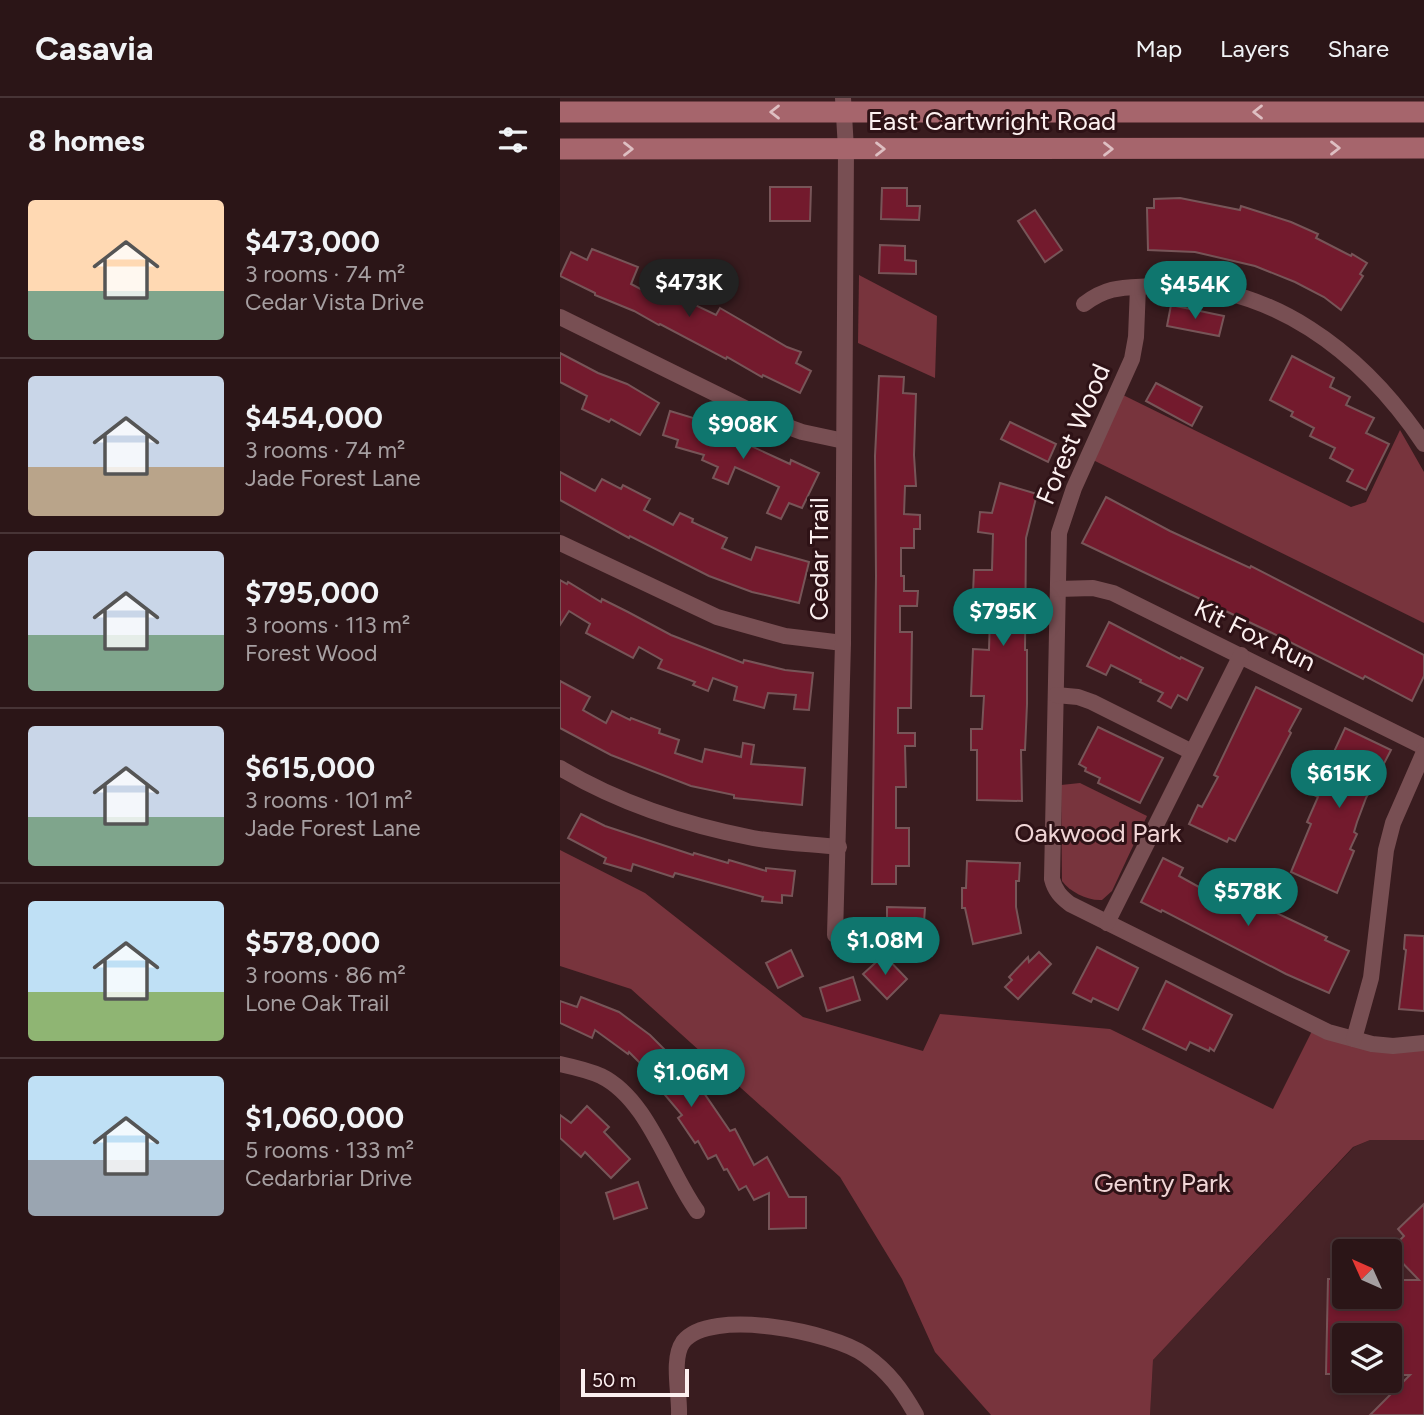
<!DOCTYPE html>
<html lang="en">
<head>
<meta charset="utf-8">
<style>
	:root { --surface:#2b1517; --page:#372224; --text:#f1f3f6; --muted:#a69fa1; --line:#473436; --accent:#0f766e }
	body { margin:0; font-family:Figtree,sans-serif; background:var(--page); color:var(--text); height:100vh; display:flex; flex-direction:column; font-size:26px; white-space:nowrap }
	* { box-sizing:border-box; margin:0 }
	p { font-size:23px; color:var(--muted) }
	.icon { flex:none; width:38px; height:38px; fill:none; stroke:currentColor; stroke-width:2; stroke-linecap:round; stroke-linejoin:round }
	.map { position:relative; flex:1; overflow:hidden }
	.panel { display:flex; flex-direction:column; background:var(--surface); width:560px }
	.panel>* { flex:none }
	.needle { width:46px; rotate:315deg }
	.controls { position:absolute; left:772px; top:1141px; display:grid; gap:14px }
	.controls a { display:grid; place-items:center; width:70px; height:70px; border-radius:7px; background:var(--surface); box-shadow:0 4px 10px #0003,0 0 0 2px var(--line); font-size:35px }
	.scale { position:absolute; left:21px; bottom:18px; width:108px; box-sizing:border-box; padding-left:7px; border:4px solid #fcf0f0; border-top:0; font-size:19px; line-height:24px; white-space:nowrap; color:#fcf0f0; -webkit-text-stroke:5px #2e1216; paint-order:stroke }
	.price { position:absolute; translate:-50% -60px; padding:0 16px; border-radius:24px; background:var(--accent); color:#fff; font-size:23px; line-height:46px; filter:drop-shadow(0 2px 4px #0008) }
	.price::after { content:''; position:absolute; left:50%; top:42px; width:21px; height:16px; margin-left:-10px; background:inherit; clip-path:polygon(0 0,100% 0,50% 100%) }
	.price.on { background:#222; color:#fff }
	ul { padding:0; list-style:none }
	li { display:flex; align-items:center; gap:21px; height:175px; padding:0 28px }
	li+li { border-top:2px solid var(--line) }
	li span { display:grid; place-items:center; flex:none; width:196px; height:140px; border-radius:7px; color:#555 }
	li>.icon { margin-inline-start:auto }
	span .icon { width:84px; height:84px; fill:#fffc; stroke-width:1 }
	li b { font-size:30px }
	h2 { display:flex; justify-content:space-between; align-items:center; height:84px; padding:0 28px; font-size:30px }
	header { display:flex; align-items:center; gap:42px; box-sizing:border-box; height:98px; padding:0 35px; background:var(--surface); border-bottom:2px solid var(--line) }
	header strong { font-size:33px }
	nav { display:flex; gap:38px; margin-inline-start:auto; font-size:24px }
	main { display:flex; flex:1; min-height:0 }
	.map>svg:first-child { display:block }
	.built { fill:#472327; fill-rule:evenodd }
	.green { fill:#78343d }
	.building { fill:#731a2d; stroke:#775558; stroke-width:2 }
	.lines { fill:none; stroke-linecap:round; stroke-linejoin:round }
	.minor { stroke:#784f53; stroke-width:16 }
	.secondary { stroke:#a6656c; stroke-width:21 }
	.oneway { stroke:#debfc2 }
	.labels { text-anchor:middle; dominant-baseline:central; stroke-width:6; stroke-linejoin:round; paint-order:stroke }
	.street-label { font-size:26px; fill:#fcf0f0; stroke:#2e1216 }
	.park-label { font-size:26px; fill:#f0d5d6; stroke:#2e1216 }
</style>
</head>
<body>
<header>
<strong>Casavia</strong>
<nav><a>Map</a><a>Layers</a><a>Share</a></nav>
</header>
<main>
<section class="panel">
<h2>8 homes<svg class="icon" aria-label="filters" viewBox="0 0 24 24"><path d="M4 7h16M4 17h16"/><circle cx="9" cy="7" r="2"/><circle cx="15" cy="17" r="2"/></svg></h2>
<ul>
<li><span style="background:linear-gradient(#ffd9b3 65%,#7fa58c 0)"><svg class="icon" aria-label="home" viewBox="0 0 24 24"><path d="M3 11l9-7 9 7M6 9v11h12V9"/></svg></span><div><b>$473,000</b><p>3 rooms · 74 m²</p><p>Cedar Vista Drive</p></div></li>
<li><span style="background:linear-gradient(#c9d6e8 65%,#b9a48a 0)"><svg class="icon" aria-label="home" viewBox="0 0 24 24"><path d="M3 11l9-7 9 7M6 9v11h12V9"/></svg></span><div><b>$454,000</b><p>3 rooms · 74 m²</p><p>Jade Forest Lane</p></div></li>
<li><span style="background:linear-gradient(#c9d6e8 60%,#7fa58c 0)"><svg class="icon" aria-label="home" viewBox="0 0 24 24"><path d="M3 11l9-7 9 7M6 9v11h12V9"/></svg></span><div><b>$795,000</b><p>3 rooms · 113 m²</p><p>Forest Wood</p></div></li>
<li><span style="background:linear-gradient(#c9d6e8 65%,#7fa58c 0)"><svg class="icon" aria-label="home" viewBox="0 0 24 24"><path d="M3 11l9-7 9 7M6 9v11h12V9"/></svg></span><div><b>$615,000</b><p>3 rooms · 101 m²</p><p>Jade Forest Lane</p></div></li>
<li><span style="background:linear-gradient(#bfe0f5 65%,#8fb573 0)"><svg class="icon" aria-label="home" viewBox="0 0 24 24"><path d="M3 11l9-7 9 7M6 9v11h12V9"/></svg></span><div><b>$578,000</b><p>3 rooms · 86 m²</p><p>Lone Oak Trail</p></div></li>
<li><span style="background:linear-gradient(#bfe0f5 60%,#9aa5b1 0)"><svg class="icon" aria-label="home" viewBox="0 0 24 24"><path d="M3 11l9-7 9 7M6 9v11h12V9"/></svg></span><div><b>$1,060,000</b><p>5 rooms · 133 m²</p><p>Cedarbriar Drive</p></div></li>
</ul>
</section>
<div class="map">
<svg width="864" height="1317" viewBox="0 0 864 1317">
	<rect width="100%" height="100%" fill="#391c1f"/>
	<path class="built" d="M810 1042H864V1317H590L593 1262 794 1049ZM784 1153H830V1199H784ZM784 1237H830V1283H784Z"/>
	<g class="green">
		<polygon points="299,177 377,218 375,280 298,245"/>
		<polygon points="563,297 791,409 806,404 840,332 864,374 864,525 533,362"/>
		<path d="M520 685 587 718 552 793 542 802C528 803 510 794 502 783L501 687Z"/>
		<polygon points="0,752 85,795 243,919 363,953 380,916 550,931 713,1011 752,933 864,951 864,1042 810,1042 793,1049 593,1262 590,1317 431,1317 375,1254 342,1181 280,1079 71,891 0,868"/>
	</g>
	<g class="building">
		<polygon points="210,89 251,89 250,123 210,123"/>
		<polygon points="322,90 347,90 347,108 360,108 359,122 321,121"/>
		<polygon points="620,100 680,112 681,108 731,124 758,136 756,140 791,158 792,156 807,165 800,176 803,178 781,212 764,199 735,184 695,168 635,154 588,152 587,110 594,110 594,101"/>
		<polygon points="475,112 502,152 485,164 458,123"/>
		<polygon points="320,147 345,148 345,162 356,163 356,176 319,175"/>
		<polygon points="32,151 78,169 71,186 96,199 100,189 134,203 133,206 156,217 160,210 227,249 241,254 236,265 251,273 240,295 203,277 202,279 167,259 166,261 100,226 99,227 74,213 35,197 35,195 0,178 11,154 27,162"/>
		<polygon points="611,207 664,218 659,238 607,228"/>
		<polygon points="0,255 38,275 67,286 99,305 80,337 51,321 49,324 22,311 27,298 0,284"/>
		<polygon points="732,258 774,280 770,289 790,299 786,307 814,320 806,335 829,346 806,392 787,383 793,372 770,360 775,350 750,338 754,330 731,318 733,314 710,302"/>
		<polygon points="319,278 344,279 343,295 356,296 354,357 356,388 345,388 344,416 360,417 360,431 354,431 354,450 341,450 341,478 344,478 344,493 358,493 357,508 340,508 340,534 352,534 351,610 338,610 338,635 355,635 355,648 345,648 346,689 336,689 336,730 349,730 349,768 336,768 336,786 312,786 316,478 315,358"/>
		<polygon points="596,285 642,309 632,328 586,303"/>
		<polygon points="110,313 140,322 139,324 230,366 231,362 259,375 242,410 229,405 221,421 207,415 219,389 175,369 168,386 153,380 158,369 142,362 144,357 116,349 118,342 103,337"/>
		<polygon points="450,324 496,346 488,364 441,341"/>
		<polygon points="0,374 35,393 42,381 61,391 63,387 90,401 84,412 113,427 120,415 133,421 132,424 167,440 162,450 191,462 196,449 249,464 239,505 192,494 149,478 70,438 69,440 0,402"/>
		<polygon points="440,385 477,396 466,440 465,552 467,552 467,606 465,652 461,652 462,703 417,702 417,652 411,652 411,631 422,631 424,598 411,598 413,551 429,552 430,518 412,518 414,472 432,472 433,436 418,434 420,414 432,415"/>
		<polygon points="546,399 610,433 690,470 691,468 864,557 864,578 852,603 805,578 803,581 710,534 522,445"/>
		<polygon points="0,482 7,486 8,484 41,504 42,501 68,514 111,537 183,565 184,562 225,572 253,575 249,612 234,611 236,597 208,595 204,610 174,602 177,589 153,580 148,593 133,587 135,584 98,570 102,562 79,549 73,560 26,535 30,526 9,513 0,527"/>
		<polygon points="549,524 620,561 621,559 643,570 627,602 618,597 611,610 598,603 603,595 580,584 581,582 551,567 546,577 527,568"/>
		<polygon points="0,583 30,599 23,612 46,625 52,613 70,622 71,620 100,631 99,635 119,642 115,655 142,664 145,651 181,659 183,645 194,647 191,666 245,670 242,707 174,700 174,697 131,688 51,657 0,630"/>
		<polygon points="696,589 741,611 729,633 731,635 675,743 669,740 667,744 629,726 638,707 642,709 658,679 654,677"/>
		<polygon points="538,629 603,660 580,705 538,685 540,680 525,673 526,670 519,666"/>
		<polygon points="785,630 831,652 806,700 797,724 794,734 797,736 790,751 794,753 777,795 731,774 751,726 747,724 758,699 754,697"/>
		<polygon points="21,716 45,728 133,757 134,755 168,765 169,762 206,773 206,770 235,773 232,798 222,797 222,805 202,803 203,799 115,775 113,779 73,766 71,773 44,765 46,760 8,740"/>
		<polygon points="603,760 623,770 619,778 648,794 653,796 658,787 767,839 765,842 789,853 769,895 726,876 602,812 601,814 581,804"/>
		<polygon points="407,763 460,765 459,783 456,783 456,809 461,835 413,846 405,810 402,810 402,790 406,790"/>
		<polygon points="327,809 365,810 364,824 351,824 351,838 327,837"/>
		<polygon points="845,837 864,838 864,913 839,911 846,852 844,851"/>
		<polygon points="537,849 578,870 558,912 533,900 531,904 513,895"/>
		<polygon points="231,852 243,878 218,890 206,865"/>
		<polygon points="479,854 491,866 458,901 445,889 452,882 449,879 468,859 469,864"/>
		<polygon points="324,857 347,881 327,901 303,876"/>
		<polygon points="293,879 300,902 267,913 260,890"/>
		<polygon points="606,883 672,917 654,953 650,950 649,953 630,944 626,952 583,931"/>
		<polygon points="21,899 59,914 90,937 124,971 126,969 144,990 142,992 170,1033 175,1031 194,1067 207,1059 229,1099 246,1099 246,1130 209,1131 209,1095 194,1102 186,1088 179,1092 167,1071 164,1072 156,1057 148,1061 138,1043 135,1045 118,1020 122,1017 100,991 103,988 69,954 68,956 35,932 32,940 0,925 0,903 17,909"/>
		<polygon points="27,1008 49,1029 44,1034 70,1061 51,1080 25,1054 21,1059 0,1040 0,1017 11,1025"/>
		<polygon points="78,1084 87,1110 54,1121 46,1095"/>
		<polygon points="864,1106 864,1317 810,1317 850,1277 830,1277 830,1237 784,1237 784,1276 766,1276 768,1181 784,1181 784,1199 830,1199 830,1182 859,1182 830,1152 844,1138 838,1131"/>
	</g>
	<g class="lines">
		<g class="minor">
			<path d="M578 189 576 239 572 261 514 390 499 435 492 781C495 793 501 799 510 806L768 934 812 946 833 948 864 945"/>
			<path d="M524 206C549 187 565 190 595 188 710 182 803 255 864 346"/>
			<polyline points="0,219 209,322 242,334 284,343"/>
			<polyline points="0,445 157,519 225,538 283,545"/>
			<polyline points="498,491 533,490 553,495 864,649"/>
			<polyline points="496,597 518,599 532,604 632,654"/>
			<path d="M0 670C59 705 126 727 193 740 221 745 251 746 279 749"/>
			<polyline points="547,825 681,557"/>
			<polyline points="275,837 283,545 286,51 283,0"/>
			<polyline points="794,941 811,880 826,752 833,725 864,654"/>
			<path d="M0 966C14 969 28 972 41 978 88 1001 108 1073 137 1113"/>
			<path d="M119 1317C120 1296 111 1261 123 1244 150 1209 273 1234 305 1257 329 1274 342 1292 356 1317"/>
		</g>
		<g class="secondary">
			<polyline points="0,14 864,14"/>
			<polyline points="0,51 864,50"/>
		</g>
	</g>
	<defs><path id="oneway-chevron" d="M-2-3.5L2.5 0L-2 3.5" fill="none" stroke-width="1.6" stroke-linecap="round" stroke-linejoin="round" transform="scale(1.75)"/></defs>
	<g class="oneway">
		<use href="#oneway-chevron" transform="translate(215 14) rotate(-180)"/>
		<use href="#oneway-chevron" transform="translate(698 14) rotate(-180)"/>
		<use href="#oneway-chevron" transform="translate(775 50)"/>
		<use href="#oneway-chevron" transform="translate(68 51)"/>
		<use href="#oneway-chevron" transform="translate(320 51)"/>
		<use href="#oneway-chevron" transform="translate(548 51)"/>
	</g>
	<g class="labels">
		<g class="street-label">
			<text x="432" y="23">East Cartwright Road</text>
			<text transform="translate(513 336) rotate(-67)">Forest Wood</text>
			<text transform="translate(259 461) rotate(-90)">Cedar Trail</text>
			<text transform="translate(695 537) rotate(26)">Kit Fox Run</text>
		</g>
		<g class="park-label">
			<text x="538" y="735">Oakwood Park</text>
			<text x="602" y="1085">Gentry Park</text>
		</g>
	</g>
</svg>
<div class="controls">
<a><svg class="needle" viewBox="-14 -14 28 28"><path d="M0-13l5 13h-10z" fill="#e53935"/><path d="M0 13l5-13h-10z" fill="#a69fa1"/></svg></a>
<a><svg class="icon" aria-label="layers" viewBox="0 0 24 24"><path d="M12 4l9 5-9 5-9-5zM3 14l9 5 9-5"/></svg></a>
</div>
<div class="scale">50 m</div>
<b class="price on" style="left:129px;top:221px">$473K</b>
<b class="price" style="left:635px;top:223px">$454K</b>
<b class="price" style="left:183px;top:363px">$908K</b>
<b class="price" style="left:443px;top:550px">$795K</b>
<b class="price" style="left:779px;top:712px">$615K</b>
<b class="price" style="left:688px;top:830px">$578K</b>
<b class="price" style="left:325px;top:879px">$1.08M</b>
<b class="price" style="left:131px;top:1011px">$1.06M</b>
</div>
</main>
</body>
</html>
